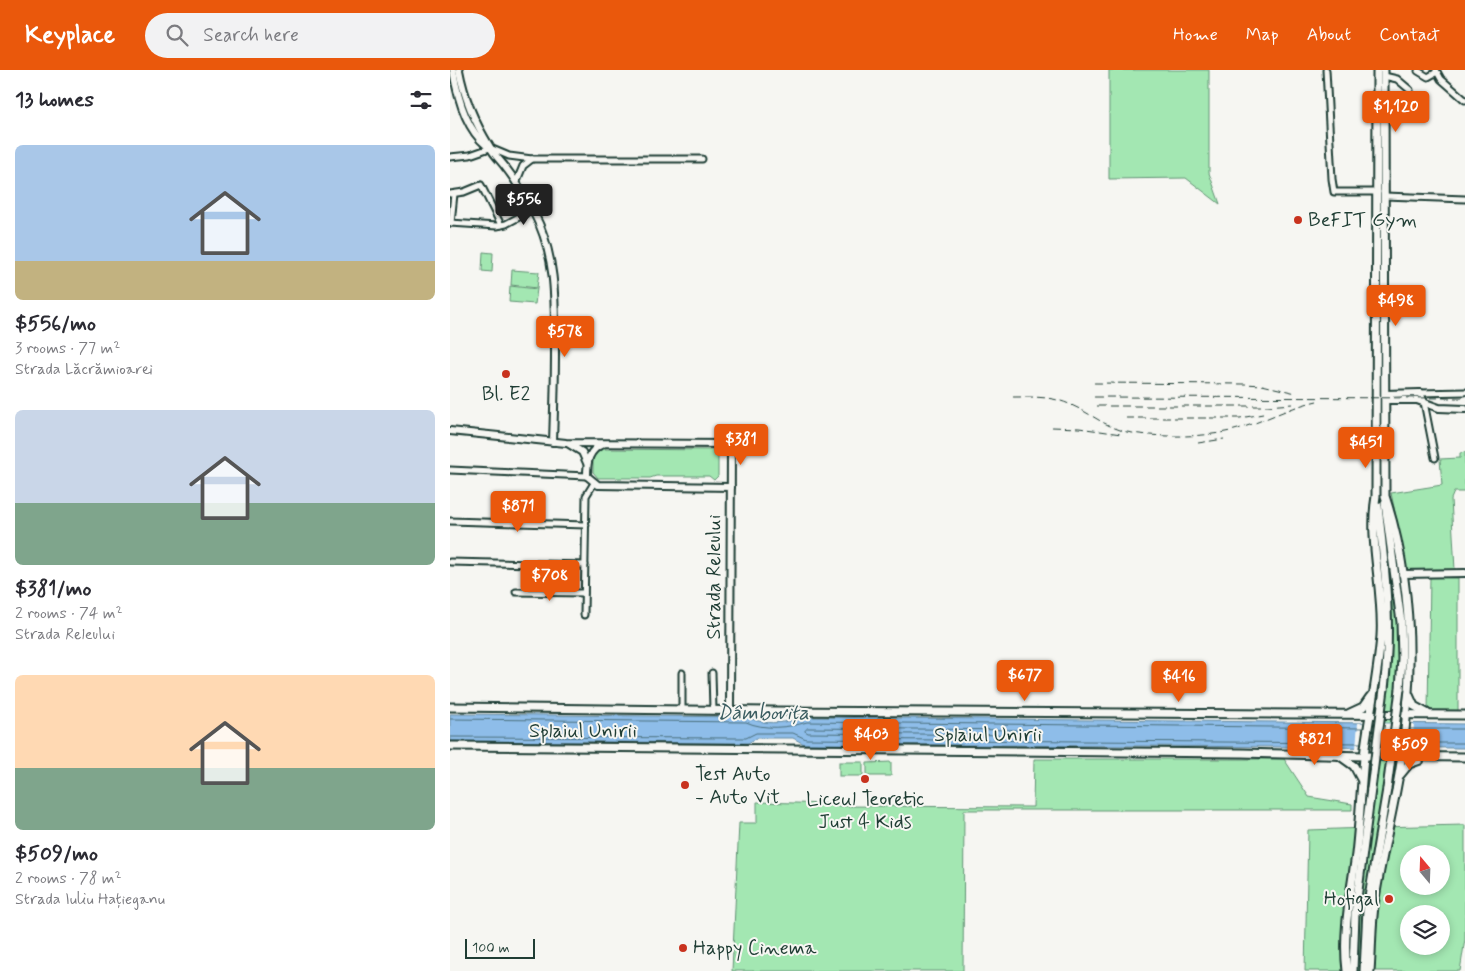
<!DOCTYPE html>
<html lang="en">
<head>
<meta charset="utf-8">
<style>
	:root { --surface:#fff; --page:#f2f2f3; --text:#2b2b33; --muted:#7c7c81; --accent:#ea580c }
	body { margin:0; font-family:Mynerve,sans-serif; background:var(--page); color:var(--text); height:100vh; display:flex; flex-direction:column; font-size:19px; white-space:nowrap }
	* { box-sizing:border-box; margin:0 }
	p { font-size:16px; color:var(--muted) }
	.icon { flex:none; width:28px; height:28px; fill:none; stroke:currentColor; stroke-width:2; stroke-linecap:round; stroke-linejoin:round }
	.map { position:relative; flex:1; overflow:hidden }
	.panel { display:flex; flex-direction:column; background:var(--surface); width:450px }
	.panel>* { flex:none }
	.needle { width:32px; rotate:341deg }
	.buttons { position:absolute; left:950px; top:775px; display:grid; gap:10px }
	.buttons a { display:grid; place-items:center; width:50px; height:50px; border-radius:50%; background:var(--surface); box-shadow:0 2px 8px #0003; font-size:25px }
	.scale { position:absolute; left:15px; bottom:12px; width:70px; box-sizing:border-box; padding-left:5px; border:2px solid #1f3d34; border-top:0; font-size:14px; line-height:18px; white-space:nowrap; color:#1f3d34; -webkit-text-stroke:4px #f6f6f2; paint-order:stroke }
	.price { position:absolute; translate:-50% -42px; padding:0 11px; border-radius:5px; background:var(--accent); color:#fff; font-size:16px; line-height:32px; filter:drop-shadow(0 1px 2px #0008) }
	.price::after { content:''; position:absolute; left:50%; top:30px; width:15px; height:11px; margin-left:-8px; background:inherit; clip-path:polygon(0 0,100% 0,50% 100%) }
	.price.active { background:#222; color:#fff }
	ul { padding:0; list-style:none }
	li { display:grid; align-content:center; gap:10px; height:265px; padding:0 15px }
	li span { display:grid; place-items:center; height:155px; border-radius:8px; color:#555 }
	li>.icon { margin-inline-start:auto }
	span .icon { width:90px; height:90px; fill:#fffc; stroke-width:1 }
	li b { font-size:21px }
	h2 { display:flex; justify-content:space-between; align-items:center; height:60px; padding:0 15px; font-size:21px }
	header { display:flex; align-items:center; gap:30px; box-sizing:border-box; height:70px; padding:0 25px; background:var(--accent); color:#fff }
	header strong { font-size:24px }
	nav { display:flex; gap:28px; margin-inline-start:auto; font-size:18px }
	.search { width:350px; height:45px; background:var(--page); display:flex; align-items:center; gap:12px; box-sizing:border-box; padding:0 18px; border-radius:28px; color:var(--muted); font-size:19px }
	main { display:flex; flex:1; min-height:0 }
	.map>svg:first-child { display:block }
	.green { fill:#a3e7b2; stroke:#619273; fill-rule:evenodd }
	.water { fill:#8ebde9; stroke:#628aa1 }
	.pier { fill:#f6f6f2 }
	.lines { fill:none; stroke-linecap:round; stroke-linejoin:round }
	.shore { stroke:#4b707c; stroke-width:1 }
	.minor-casing { stroke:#1f3d34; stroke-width:9 }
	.tertiary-casing { stroke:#1f3d34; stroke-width:10 }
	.secondary-casing { stroke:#1f3d34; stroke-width:11 }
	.minor { stroke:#f6f6f2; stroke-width:5 }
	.tertiary { stroke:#f6f6f2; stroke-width:6 }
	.secondary { stroke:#f6f6f2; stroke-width:7 }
	.rail { stroke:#1f3d34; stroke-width:1; stroke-dasharray:8 4; stroke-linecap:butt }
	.secondary-bridge-casing { stroke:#1f3d34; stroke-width:11; stroke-linecap:butt }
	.secondary-bridge { stroke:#f6f6f2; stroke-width:7 }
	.poi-dot { fill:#c8321e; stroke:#f6f6f2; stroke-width:2 }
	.labels { text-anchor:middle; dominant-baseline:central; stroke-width:4; stroke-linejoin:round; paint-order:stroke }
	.poi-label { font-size:20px; fill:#1f3d34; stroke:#f6f6f2; text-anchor:start }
	.street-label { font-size:20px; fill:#1f3d34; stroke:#f6f6f2 }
	.water-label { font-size:21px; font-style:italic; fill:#3b5d61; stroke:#f6f6f2 }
</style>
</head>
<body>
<header>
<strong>Keyplace</strong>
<div class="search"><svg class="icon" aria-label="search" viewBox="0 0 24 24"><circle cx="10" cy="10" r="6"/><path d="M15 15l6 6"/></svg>Search here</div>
<nav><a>Home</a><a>Map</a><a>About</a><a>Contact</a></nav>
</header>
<main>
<section class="panel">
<h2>13 homes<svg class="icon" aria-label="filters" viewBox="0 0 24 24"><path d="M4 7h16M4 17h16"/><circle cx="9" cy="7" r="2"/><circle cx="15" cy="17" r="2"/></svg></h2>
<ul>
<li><span style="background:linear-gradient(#a9c7e8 75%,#c2b280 0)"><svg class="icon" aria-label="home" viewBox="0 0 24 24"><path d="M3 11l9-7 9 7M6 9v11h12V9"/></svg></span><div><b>$556/mo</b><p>3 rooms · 77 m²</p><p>Strada Lăcrămioarei</p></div></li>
<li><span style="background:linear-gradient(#c9d6e8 60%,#7fa58c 0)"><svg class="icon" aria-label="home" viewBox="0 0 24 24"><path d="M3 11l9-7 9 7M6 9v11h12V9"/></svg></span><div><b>$381/mo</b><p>2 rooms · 74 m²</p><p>Strada Releului</p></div></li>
<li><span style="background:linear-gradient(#ffd9b3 60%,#7fa58c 0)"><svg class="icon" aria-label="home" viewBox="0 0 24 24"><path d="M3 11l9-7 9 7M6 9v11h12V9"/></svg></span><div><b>$509/mo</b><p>2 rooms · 78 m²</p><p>Strada Iuliu Hațieganu</p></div></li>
</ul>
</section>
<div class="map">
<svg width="1015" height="901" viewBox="0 0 1015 901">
	<rect width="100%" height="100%" fill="#f6f6f2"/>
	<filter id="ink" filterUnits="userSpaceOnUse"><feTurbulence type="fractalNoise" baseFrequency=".02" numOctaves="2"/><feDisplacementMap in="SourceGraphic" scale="10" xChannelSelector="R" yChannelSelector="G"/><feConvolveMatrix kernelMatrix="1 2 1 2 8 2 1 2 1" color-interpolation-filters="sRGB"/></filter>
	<g filter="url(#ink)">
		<g class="green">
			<polygon points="659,0 759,0 759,103 770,134 736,108 659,109"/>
			<polygon points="33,182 43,183 42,202 32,201"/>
			<polygon points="62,200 89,202 87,218 61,215"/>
			<polygon points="60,216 87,219 85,234 59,232"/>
			<polygon points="153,379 266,380 268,381 268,406 264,410 259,406 206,406 200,408 148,408 143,402 143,389 145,382"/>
			<polygon points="1015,382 1015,422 1004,422 1001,429 1005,500 957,500 941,423 992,415 990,389 1010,388 1010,383"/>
			<path d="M930 438H932C938 473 946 509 948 544 952 614 939 689 927 757L1015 755V869L1010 901H855L858 760 919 758 936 617ZM959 784H991V816H959ZM959 844H991V876H959Z"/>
			<polygon points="980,507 1008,508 1008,642 978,641"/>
			<polygon points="584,689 834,689 859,727 902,734 902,740 514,740 513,901 282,901 289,753 307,753 307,732 382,734 383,736 583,737"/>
			<rect x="389" y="692" width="24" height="14"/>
			<polygon points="441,692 441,706 417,706 417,693"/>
		</g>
		<path class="water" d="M0 644 298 647C314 656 338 653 355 647L1015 654V678L354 674 343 668H307L298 673 0 671Z"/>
		<polygon class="pier" points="908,653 964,654 962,678 906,678"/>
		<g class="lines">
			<g class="shore">
				<path d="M0 649 296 652C314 660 338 658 357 652L913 658"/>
				<polygon points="358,658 575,660 578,662 575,665 358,663 355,661"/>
				<polyline points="960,659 1015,659"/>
				<polyline points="0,667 296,668 306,663 343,663 356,669 911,673"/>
				<polyline points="958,673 1015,673"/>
			</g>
			<defs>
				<g id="minor">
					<polyline points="876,0 882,109 884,122 928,122"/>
					<polyline points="986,0 991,9 1015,30"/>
					<polyline points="968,1 978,7 987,2"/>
					<polyline points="934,6 947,9 960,20"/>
					<polyline points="935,48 966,47"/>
					<polyline points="0,87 20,85 40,78 59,86 82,89 252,89"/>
					<polyline points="66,113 73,96 82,89"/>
					<polyline points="0,124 14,122 31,115 51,155"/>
					<polyline points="935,126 1015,129"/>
					<polyline points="0,153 47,156 56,154 82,140"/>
					<polyline points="1,153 4,124"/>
					<polyline points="970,323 1015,322"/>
					<polyline points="974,332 985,388"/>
					<polyline points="0,400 137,406"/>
					<polyline points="0,451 136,455"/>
					<polyline points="0,492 135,495"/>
					<polyline points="66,522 134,523"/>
					<polyline points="134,545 136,426 144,413"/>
					<polyline points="232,603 232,640"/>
					<polyline points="262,603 263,640"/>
				</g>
				<g id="tertiary">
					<path d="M3 0C7 25 15 58 36 75"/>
					<path d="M9 0C14 27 25 53 40 77 44 85 51 91 56 98 67 112 76 128 84 143 107 187 105 234 105 281 105 311 104 342 103 372"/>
					<polyline points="935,324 970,323 974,332"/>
					<polyline points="935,330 967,330 989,338 1015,339"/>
					<polyline points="0,361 116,373 281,374 280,640"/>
					<polyline points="119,374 132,382 137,393"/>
					<path d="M153 374C138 380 137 392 137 406L148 415 281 417"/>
					<polyline points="952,504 1015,503"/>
				</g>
				<g id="secondary">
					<polyline points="935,433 951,552 952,588 950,619"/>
					<path d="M928 436C935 498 942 557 934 619"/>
					<polyline points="959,625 964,636 977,643"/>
					<polyline points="0,637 325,641 1015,645"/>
					<polyline points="900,643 913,637 920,627"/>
					<polyline points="0,676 792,683 914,686 1015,687"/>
					<polyline points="890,686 904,696 911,709"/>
					<polyline points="950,705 959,694 970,690"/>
					<path d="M897 901C892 862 901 823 906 784 910 749 911 714 915 678 920 641 928 604 931 566 934 519 918 472 926 426L927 0"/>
					<polyline points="903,901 905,844 921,719"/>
					<polyline points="914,901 917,839 937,719"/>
					<path d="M920 901C922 877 921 853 925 829 932 783 944 738 951 692 964 604 963 511 935 426L934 0"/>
				</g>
			</defs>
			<use href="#minor" class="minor-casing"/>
			<use href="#tertiary" class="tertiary-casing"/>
			<use href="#secondary" class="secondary-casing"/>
			<use href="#minor" class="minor"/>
			<use href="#tertiary" class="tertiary"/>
			<use href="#secondary" class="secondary"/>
			<g class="rail">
				<polyline points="644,313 795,314 812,315 846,323"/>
				<path d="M563 327C582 327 601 326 619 334 639 342 655 357 677 362 707 368 762 368 791 358 816 350 840 337 867 331"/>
				<polyline points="644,327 1015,328"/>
				<polyline points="647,336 817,336 842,334"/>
				<polyline points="676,348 790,348 813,344"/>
				<polyline points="602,357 629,358 671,364"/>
				<polyline points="748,373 774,369"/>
			</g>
			<defs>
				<g id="secondary-bridge">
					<polyline points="921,719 934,619"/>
					<polyline points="937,719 950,619"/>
				</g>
			</defs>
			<use href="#secondary-bridge" class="secondary-bridge-casing"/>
			<use href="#secondary-bridge" class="secondary-bridge"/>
		</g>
	</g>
	<g class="poi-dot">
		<circle cx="848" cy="150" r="5"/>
		<circle cx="56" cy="304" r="5"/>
		<circle cx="415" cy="709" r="5"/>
		<circle cx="235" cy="715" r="5"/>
		<circle cx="939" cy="829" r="5"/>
		<circle cx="233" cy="878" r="5"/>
	</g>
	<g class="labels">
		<g class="poi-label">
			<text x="858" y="150">BeFIT Gym</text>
			<text x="56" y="324" text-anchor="middle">Bl. E2</text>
			<text x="245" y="704">Test Auto<tspan x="245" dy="23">- Auto Vit</tspan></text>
			<text x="415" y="729" text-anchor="middle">Liceul Teoretic<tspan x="415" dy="23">Just 4 Kids</tspan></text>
			<text x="929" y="829" text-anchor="end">Hofigal</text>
			<text x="243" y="878">Happy Cinema</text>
		</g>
		<g class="street-label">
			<text transform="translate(264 507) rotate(-90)">Strada Releului</text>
			<text x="133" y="661">Splaiul Unirii</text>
			<text x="538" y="665">Splaiul Unirii</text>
		</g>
		<g class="water-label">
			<text x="313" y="643">Dâmbovița</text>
		</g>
	</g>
</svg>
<div class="buttons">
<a><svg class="needle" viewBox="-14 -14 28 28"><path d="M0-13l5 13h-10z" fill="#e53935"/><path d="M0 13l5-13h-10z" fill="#7c7c81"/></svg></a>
<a><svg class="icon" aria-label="layers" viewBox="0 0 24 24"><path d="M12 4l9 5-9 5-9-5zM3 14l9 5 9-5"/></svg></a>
</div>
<div class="scale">100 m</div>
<b class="price" style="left:946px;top:63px">$1,120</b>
<b class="price active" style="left:74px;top:156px">$556</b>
<b class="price" style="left:946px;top:257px">$498</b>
<b class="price" style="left:115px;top:288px">$578</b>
<b class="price" style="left:291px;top:396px">$381</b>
<b class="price" style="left:916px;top:399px">$451</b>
<b class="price" style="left:68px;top:463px">$871</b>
<b class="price" style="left:100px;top:532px">$708</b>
<b class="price" style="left:575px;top:632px">$677</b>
<b class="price" style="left:729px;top:633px">$416</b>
<b class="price" style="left:421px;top:691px">$403</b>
<b class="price" style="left:865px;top:696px">$821</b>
<b class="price" style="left:960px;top:701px">$509</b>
</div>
</main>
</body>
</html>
